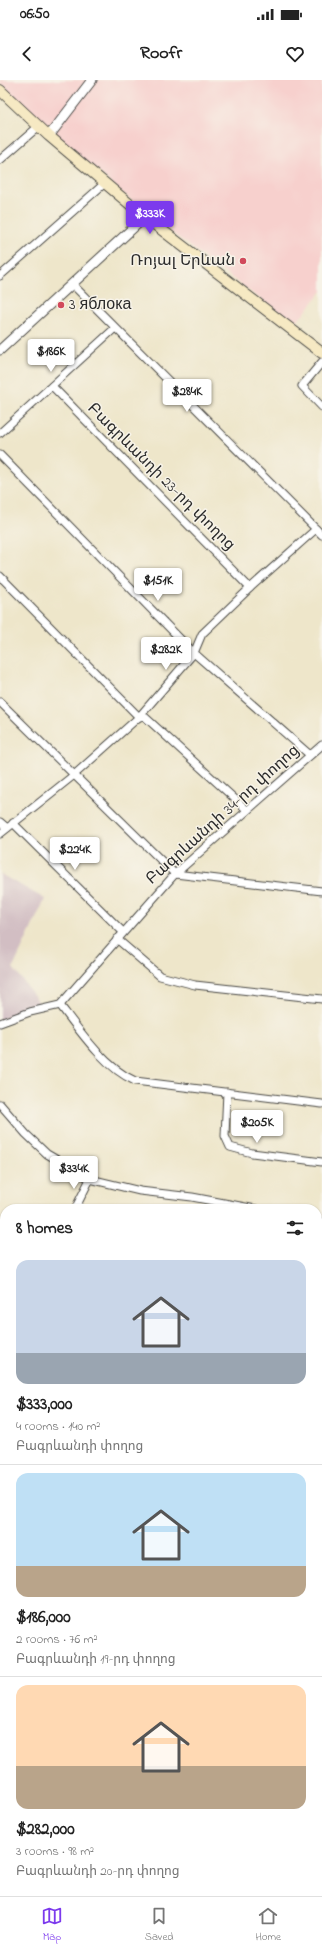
<!DOCTYPE html>
<html lang="en">
<head>
<meta charset="utf-8">
<style>
	:root { --surface:#fff; --page:#f2f2f2; --text:#222; --muted:#767676; --line:#e0e0e0; --accent:#7c3aed }
	body { margin:0; font-family:"Indie Flower","Noto Sans Armenian",sans-serif; background:var(--page); color:var(--text); height:100vh; display:flex; flex-direction:column; font-size:15px; white-space:nowrap }
	* { box-sizing:border-box; margin:0 }
	p { font-size:13px; color:var(--muted) }
	.icon { flex:none; width:22px; height:22px; fill:none; stroke:currentColor; stroke-width:2; stroke-linecap:round; stroke-linejoin:round }
	.map { position:relative; flex:1; overflow:hidden }
	.sheet { position:absolute; left:0px; top:1124px; width:322px; height:692px; display:flex; flex-direction:column; background:var(--surface); border-radius:16px 16px 0 0; box-shadow:0 1px 3px #0004 }
	.sheet>* { flex:none }
	.price { position:absolute; translate:-50% -34px; padding:0 9px; border-radius:4px; background:#fff; color:#222; font-size:13px; line-height:26px; filter:drop-shadow(0 1px 2px #0008) }
	.price::after { content:''; position:absolute; left:50%; top:24px; width:12px; height:9px; margin-left:-6px; background:inherit; clip-path:polygon(0 0,100% 0,50% 100%) }
	.price.active { background:var(--accent); color:#fff }
	ul { padding:0; list-style:none }
	li { display:grid; align-content:center; gap:8px; height:212px; padding:0 16px }
	li+li { border-top:1px solid var(--line) }
	li span { display:grid; place-items:center; height:124px; border-radius:12px; color:#555 }
	li>.icon { margin-inline-start:auto }
	span .icon { width:72px; height:72px; fill:#fffc; stroke-width:1 }
	li b { font-size:17px }
	h2 { display:flex; justify-content:space-between; align-items:center; height:48px; padding:0 16px; font-size:17px }
	.status { display:flex; justify-content:space-between; align-items:center; height:28px; padding:0 20px; background:var(--surface); direction:ltr }
	.status svg { height:11px; fill:currentColor }
	header { display:flex; justify-content:space-between; align-items:center; height:52px; padding:0 16px; background:var(--surface); font-size:18px; font-weight:800 }
	.tab-bar { display:flex; justify-content:space-around; align-items:center; height:56px; border-top:1px solid var(--line); background:var(--surface); font-size:11px; color:var(--muted) }
	.tab-bar a { display:grid; justify-items:center; gap:2px }
	.tab-bar .active { color:var(--accent) }
	.map>svg:first-child { display:block }
	.built { fill:#f7d0cd }
	.industrial { fill:#d2bec3 }
	.green { fill:#bdc96b; stroke:#747a4b }
	.lines { fill:none; stroke-linecap:round; stroke-linejoin:round }
	.minor-casing { stroke:#484743; stroke-width:9 }
	.tertiary-casing { stroke:#484743; stroke-width:11 }
	.secondary-casing { stroke:#484743; stroke-width:12 }
	.minor { stroke:#fff; stroke-width:7 }
	.tertiary { stroke:#fff; stroke-width:9 }
	.secondary { stroke:#f6e9c3; stroke-width:10 }
	.poi-dot { fill:#d1495b; stroke:#f7f3e8; stroke-width:1.5 }
	.labels { text-anchor:middle; dominant-baseline:central; stroke-width:3; stroke-linejoin:round; paint-order:stroke }
	.poi-label { font-size:16px; fill:#2b2b2b; stroke:#f7f3e8; text-anchor:end }
	.street-label { font-size:16px; fill:#2b2b2b; stroke:#f7f3e8 }
</style>
</head>
<body>
<div class="status"><b>06:50</b><svg viewBox="0 0 49 12"><path d="M0 12V9h3v3zM5 12V6h3v6zM10 12V3h3v9zM15 12V0h3v12zM26 1h20v11H26zM47 4h2v5h-2z"/></svg></div>
<header><svg class="icon" aria-label="back" viewBox="0 0 24 24"><path d="M15 5l-7 7 7 7"/></svg>Roofr<svg class="icon" aria-label="heart" viewBox="0 0 24 24"><path d="M12 20l-8-8c-3-5 5-10 8-4 3-6 11-1 8 4z"/></svg></header>
<div class="map">
<svg width="322" height="1816" viewBox="0 0 322 1816">
	<rect width="100%" height="100%" fill="#f7f3e8"/>
	<filter id="ink" filterUnits="userSpaceOnUse"><feTurbulence type="fractalNoise" baseFrequency=".025" numOctaves="2"/><feDisplacementMap in="SourceGraphic" scale="8" xChannelSelector="R" yChannelSelector="G"/><feConvolveMatrix kernelMatrix="1 2 1 2 8 2 1 2 1" color-interpolation-filters="sRGB"/></filter>
	<filter id="wash" filterUnits="userSpaceOnUse"><feTurbulence type="fractalNoise" baseFrequency=".012" numOctaves="4" result="noise"/><feDisplacementMap in="SourceGraphic" scale="16" xChannelSelector="R" yChannelSelector="G"/><feGaussianBlur stdDeviation="0.9" result="paint"/><feColorMatrix in="noise" values="0 0 0 0 0 0 0 0 0 0 0 0 0 0 0 0 0 1.4 0 .05"/><feComposite in="paint" operator="in"/></filter>
	<g filter="url(#wash)">
		<rect width="100%" height="100%" fill="#eee6ca"/>
		<polygon class="built" points="0,0 322,0 322,211 302,236 292,243 156,141 0,9"/>
		<polygon class="industrial" points="0,794 45,819 13,888 41,925 0,940"/>
		<polygon class="green" points="111,1811 277,1811 280,1814 290,1816 108,1816"/>
	</g>
	<g filter="url(#ink)">
		<g class="lines">
			<defs>
				<g id="minor">
					<polyline points="0,80 39,46"/>
					<polyline points="0,196 105,103"/>
					<polyline points="72,204 316,449"/>
					<polyline points="322,282 302,306 322,327"/>
					<polyline points="52,306 250,508"/>
					<polyline points="0,353 115,248"/>
					<polyline points="0,375 194,573 310,675"/>
					<polyline points="0,496 139,637 144,636 247,730"/>
					<polyline points="0,622 175,794 322,811"/>
					<polyline points="0,742 7,748"/>
					<polyline points="13,743 123,852"/>
					<polyline points="0,754 74,695 139,637 194,573 202,554 250,508 316,449 322,455"/>
					<polyline points="117,859 160,896 195,905 322,919"/>
					<path d="M60 925C79 950 105 988 135 1001L322 1024"/>
					<polyline points="0,943 30,932 60,925 175,794 322,665"/>
					<polyline points="227,1012 225,1056 230,1067 252,1073 322,1082"/>
					<polyline points="0,1024 26,1054 47,1074 90,1099 140,1111 192,1117 256,1129"/>
					<polyline points="75,1129 90,1099"/>
					<polyline points="317,1141 322,1142"/>
					<polyline points="0,1171 5,1174"/>
					<polyline points="317,1199 322,1187"/>
					<polyline points="0,1243 5,1246"/>
					<polyline points="0,1284 5,1274"/>
					<polyline points="317,1396 322,1386"/>
				</g>
				<g id="tertiary">
					<polyline points="49,56 92,0"/>
					<polyline points="0,270 145,137"/>
				</g>
				<polyline id="secondary" points="0,10 49,56 145,137 322,273"/>
			</defs>
			<use href="#minor" class="minor-casing"/>
			<use href="#tertiary" class="tertiary-casing"/>
			<use href="#secondary" class="secondary-casing"/>
			<use href="#minor" class="minor"/>
			<use href="#tertiary" class="tertiary"/>
			<use href="#secondary" class="secondary"/>
		</g>
	</g>
	<g class="poi-dot">
		<circle cx="243" cy="181" r="4"/>
		<circle cx="61" cy="225" r="4"/>
	</g>
	<g class="labels">
		<g class="poi-label">
			<text x="235" y="181">Ռոյալ Երևան</text>
			<text x="69" y="225" text-anchor="start">3 яблока</text>
		</g>
		<g class="street-label">
			<text transform="translate(161 397) rotate(45)">Բագրևանդի 23-րդ փողոց</text>
			<text transform="translate(223 735) rotate(-42)">Բագրևանդի 34-րդ փողոց</text>
		</g>
	</g>
</svg>
<b class="price active" style="left:150px;top:155px">$333K</b>
<b class="price" style="left:51px;top:293px">$186K</b>
<b class="price" style="left:187px;top:333px">$284K</b>
<b class="price" style="left:158px;top:522px">$151K</b>
<b class="price" style="left:166px;top:591px">$282K</b>
<b class="price" style="left:75px;top:791px">$224K</b>
<b class="price" style="left:257px;top:1064px">$205K</b>
<b class="price" style="left:74px;top:1110px">$334K</b>
<section class="sheet">
<h2>8 homes<svg class="icon" aria-label="filters" viewBox="0 0 24 24"><path d="M4 7h16M4 17h16"/><circle cx="9" cy="7" r="2"/><circle cx="15" cy="17" r="2"/></svg></h2>
<ul>
<li><span style="background:linear-gradient(#c9d6e8 75%,#9aa5b1 0)"><svg class="icon" aria-label="home" viewBox="0 0 24 24"><path d="M3 11l9-7 9 7M6 9v11h12V9"/></svg></span><div><b>$333,000</b><p>4 rooms · 140 m²</p><p>Բագրևանդի փողոց</p></div></li>
<li><span style="background:linear-gradient(#bfe0f5 75%,#b9a48a 0)"><svg class="icon" aria-label="home" viewBox="0 0 24 24"><path d="M3 11l9-7 9 7M6 9v11h12V9"/></svg></span><div><b>$186,000</b><p>2 rooms · 76 m²</p><p>Բագրևանդի 19-րդ փողոց</p></div></li>
<li><span style="background:linear-gradient(#ffd9b3 65%,#b9a48a 0)"><svg class="icon" aria-label="home" viewBox="0 0 24 24"><path d="M3 11l9-7 9 7M6 9v11h12V9"/></svg></span><div><b>$282,000</b><p>3 rooms · 98 m²</p><p>Բագրևանդի 20-րդ փողոց</p></div></li>
</ul>
</section>
</div>
<nav class="tab-bar">
<a class="active"><svg class="icon" aria-label="map" viewBox="0 0 24 24"><path d="M3 6l6-2 6 2 6-2v14l-6 2-6-2-6 2zM9 4v14M15 6v14"/></svg>Map</a>
<a><svg class="icon" aria-label="saved" viewBox="0 0 24 24"><path d="M7 4h10v16l-5-4-5 4z"/></svg>Saved</a>
<a><svg class="icon" aria-label="home" viewBox="0 0 24 24"><path d="M3 11l9-7 9 7M6 9v11h12V9"/></svg>Home</a>
</nav>
</body>
</html>
